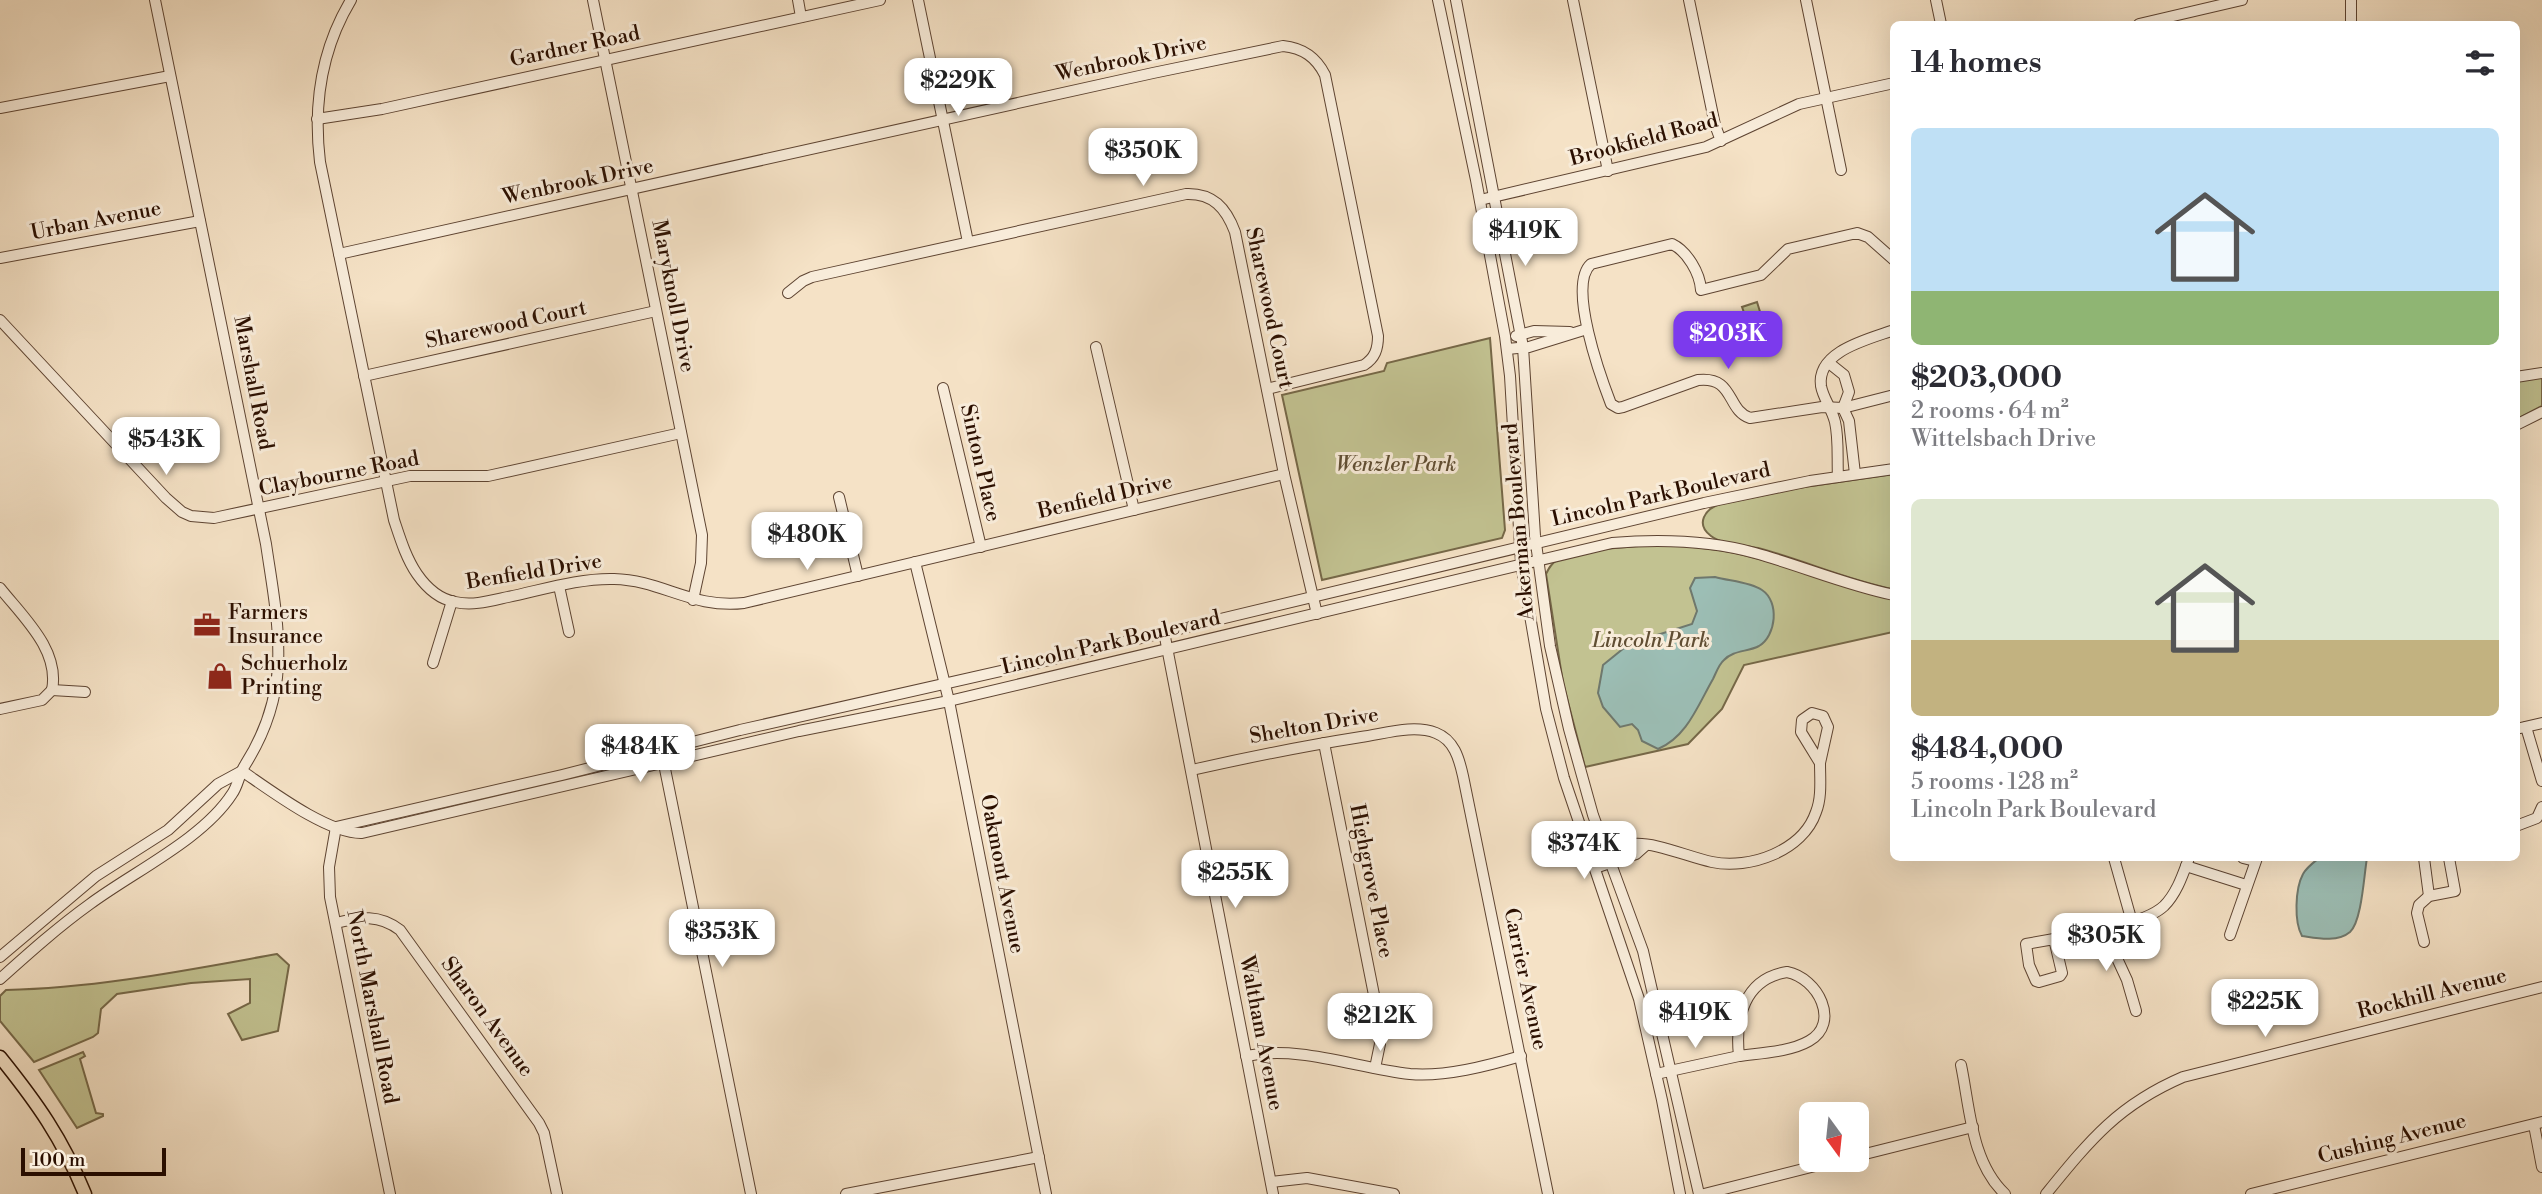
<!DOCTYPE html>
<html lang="en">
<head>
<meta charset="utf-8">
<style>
	:root { --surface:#fff; --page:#f2f2f3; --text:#2b2b33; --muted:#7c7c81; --accent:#7c3aed }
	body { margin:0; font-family:"Libre Bodoni",serif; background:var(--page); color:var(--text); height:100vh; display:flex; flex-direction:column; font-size:26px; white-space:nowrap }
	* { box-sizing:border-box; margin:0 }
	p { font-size:23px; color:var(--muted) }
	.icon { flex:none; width:38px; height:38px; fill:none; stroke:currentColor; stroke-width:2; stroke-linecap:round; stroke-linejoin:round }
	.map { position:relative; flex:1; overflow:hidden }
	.drawer { position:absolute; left:1890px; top:21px; width:630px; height:840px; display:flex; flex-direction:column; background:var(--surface); border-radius:10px; box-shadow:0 7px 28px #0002 }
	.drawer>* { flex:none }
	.needle { width:46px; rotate:165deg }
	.buttons { position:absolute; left:1799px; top:1102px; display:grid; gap:14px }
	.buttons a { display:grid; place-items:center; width:70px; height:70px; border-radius:10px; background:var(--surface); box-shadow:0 7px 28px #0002; font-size:35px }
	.scale { position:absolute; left:21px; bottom:18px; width:145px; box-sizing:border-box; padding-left:7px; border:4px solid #2b0f00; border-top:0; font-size:19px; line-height:24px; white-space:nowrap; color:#2b0f00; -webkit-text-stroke:5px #f8ecda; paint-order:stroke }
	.price { position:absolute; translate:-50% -60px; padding:0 16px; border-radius:14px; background:#fff; color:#222; font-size:23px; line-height:46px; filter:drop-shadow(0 2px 4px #0008) }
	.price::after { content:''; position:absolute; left:50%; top:42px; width:21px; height:16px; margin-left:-10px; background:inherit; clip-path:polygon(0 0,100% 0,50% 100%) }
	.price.current { background:var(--accent); color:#fff }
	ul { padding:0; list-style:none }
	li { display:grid; align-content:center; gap:14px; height:371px; padding:0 21px }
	li span { display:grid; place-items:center; height:217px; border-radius:10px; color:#555 }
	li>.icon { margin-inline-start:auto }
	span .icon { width:126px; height:126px; fill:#fffc; stroke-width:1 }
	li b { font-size:30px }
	h2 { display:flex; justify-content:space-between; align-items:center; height:84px; padding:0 21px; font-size:30px }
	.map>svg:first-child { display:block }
	.green { fill:#c2c291; stroke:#766848; stroke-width:2 }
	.water { fill:#9cbeb5; stroke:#6f786d; stroke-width:2 }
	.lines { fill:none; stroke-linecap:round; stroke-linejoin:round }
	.minor-casing { stroke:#5e4432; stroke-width:12 }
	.major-casing { stroke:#2b0f00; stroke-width:15 }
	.minor { stroke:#f8ecda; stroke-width:10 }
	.major { stroke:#f5e2c6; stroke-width:12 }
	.labels { text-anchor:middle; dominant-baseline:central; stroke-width:6; stroke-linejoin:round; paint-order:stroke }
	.street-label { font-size:21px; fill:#2b0f00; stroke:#f8ecda }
	.park-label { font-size:21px; font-style:italic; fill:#604e33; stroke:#f8ecda }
	.poi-label { font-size:21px; fill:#2b0f00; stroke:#f8ecda; text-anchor:start }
</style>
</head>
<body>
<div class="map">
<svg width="2542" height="1194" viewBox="0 0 2542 1194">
	<rect width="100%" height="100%" fill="#f5e2c6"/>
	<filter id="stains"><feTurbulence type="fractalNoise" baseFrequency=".00286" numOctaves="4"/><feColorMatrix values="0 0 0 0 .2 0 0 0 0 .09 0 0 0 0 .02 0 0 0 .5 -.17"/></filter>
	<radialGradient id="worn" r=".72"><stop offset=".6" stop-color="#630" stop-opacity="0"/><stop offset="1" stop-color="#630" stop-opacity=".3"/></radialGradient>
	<g class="green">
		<polygon points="1757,302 1766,331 1752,335 1742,307"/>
		<polygon points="1490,338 1505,530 1502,538 1322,580 1282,395 1384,371 1387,363"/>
		<polygon points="2542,377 2542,406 2517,419 2517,381"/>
		<path d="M1893 474V589C1847 580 1804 560 1758 548 1744 545 1723 545 1711 536 1695 524 1705 509 1720 504L1798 488Z"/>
		<path d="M1659 545C1687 546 1716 548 1744 555 1795 567 1842 588 1893 599V632L1744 665 1722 709 1688 744 1585 767 1563 683 1546 574C1549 568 1551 564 1556 561 1573 549 1636 546 1659 545Z"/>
		<path d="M277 954 289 965 278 1031 242 1040 228 1014 250 1003V979L191 983 117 994 101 1009 98 1033 93 1037 34 1062 0 1021V996L6 990C98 988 187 970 277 954Z"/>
		<polygon points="83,1052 85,1056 80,1059 96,1113 103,1114 103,1116 77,1128 39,1070"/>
	</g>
	<g class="water">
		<path d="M1715 577C1729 581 1750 582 1762 590 1780 602 1776 636 1759 646 1748 652 1733 650 1724 660 1719 664 1716 673 1713 679 1698 705 1687 737 1658 749L1642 741 1638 730 1632 724 1620 727 1603 707 1598 693 1603 665 1629 644 1692 624 1697 611 1690 588 1695 578Z"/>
		<path d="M2319 858H2367C2364 874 2362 921 2350 932 2337 943 2316 938 2302 936 2294 922 2295 889 2303 874 2306 868 2314 862 2319 858Z"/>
	</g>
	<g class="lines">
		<defs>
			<g id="minor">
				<path d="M351 0C321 50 313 104 320 162L394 520C400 538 406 558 417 574 426 587 439 599 455 602 473 606 490 601 508 597 542 590 579 578 614 579 662 580 692 609 744 603L1284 474"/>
				<polyline points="593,0 702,535 701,563 693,600"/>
				<polyline points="798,0 801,17"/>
				<polyline points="918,0 968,242"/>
				<polyline points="1438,0 1476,180 1505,336 1510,376 1521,563 1546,709 1564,778 1639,999 1662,1100 1680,1194"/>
				<polyline points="1456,0 1523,347 1535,536 1550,646 1569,729 1593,815 1643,951 1699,1194"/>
				<polyline points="1573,0 1608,171"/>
				<polyline points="1689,0 1715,125 1721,141"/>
				<polyline points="1806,0 1841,170"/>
				<polyline points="1936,0 1941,24"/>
				<polyline points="2139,24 2242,0"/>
				<polyline points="2351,24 2351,0"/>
				<polyline points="0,108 170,76"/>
				<polyline points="317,119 382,109 880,0"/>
				<polyline points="1480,200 1706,147 1799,104 1894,83"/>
				<path d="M339 254 1153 73 1283 46C1303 48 1316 57 1325 75L1378 336C1378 349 1375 358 1364 365L1267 389"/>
				<polyline points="0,258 200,221"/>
				<path d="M1894 260 1868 237 1857 233 1788 249 1761 275 1701 290C1700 273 1687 251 1672 244L1591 264C1567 285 1601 378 1611 404L1618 408 1623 407 1698 380C1735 376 1726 410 1750 418L1822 407 1843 408 1894 395"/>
				<path d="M788 293 803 281 812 277 1186 194C1213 193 1226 208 1235 232L1284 474 1317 614"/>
				<polyline points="0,320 166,498 182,512 191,516 214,518 410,476 488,476 681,433"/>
				<polyline points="1516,336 1534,331 1570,332"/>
				<polyline points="1096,347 1134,510"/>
				<polyline points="1507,349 1529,347 1587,329"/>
				<polyline points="1829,363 1844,375 1849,392 1843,408 1849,421 1855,474"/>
				<polyline points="364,376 656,311"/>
				<polyline points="2516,377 2542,373"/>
				<polyline points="943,388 981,547"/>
				<polyline points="2516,425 2542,412"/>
				<path d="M1838 477C1837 459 1839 439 1835 422 1832 409 1823 398 1821 386 1816 351 1869 339 1894 330"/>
				<polyline points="839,497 858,576"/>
				<polyline points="915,562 949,701 1046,1194"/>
				<polyline points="559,586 569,632"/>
				<path d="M0 588C23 617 60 650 52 690"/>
				<polyline points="1164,632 1273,1194"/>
				<polyline points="433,663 452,601"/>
				<polyline points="52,690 85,692"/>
				<polyline points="0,709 42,700 52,690"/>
				<polygon points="1812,713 1823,716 1828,727 1820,763 1801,732 1802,720"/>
				<polyline points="2526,727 2542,781"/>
				<polyline points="2516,729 2542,723"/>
				<polyline points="1324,743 1377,1010 1380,1044 1375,1068"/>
				<polyline points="663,759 751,1194"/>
				<path d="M1192 770C1249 757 1304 746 1361 737 1384 734 1413 724 1436 733 1454 740 1459 758 1463 776L1548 1194"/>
				<path d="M242 771C270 790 328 834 362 833L799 731 949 701 1612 543C1661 539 1708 540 1755 553 1802 566 1846 585 1894 595"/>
				<polyline points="2516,826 2537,818 2542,807"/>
				<polyline points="336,827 562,775 740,730 1054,659 1704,503 1810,481 1894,469"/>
				<polyline points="336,827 329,867 330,897 390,1194"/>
				<path d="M1591 858C1604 853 1619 844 1633 844 1656 842 1688 857 1712 862 1749 870 1803 851 1816 812 1822 797 1820 779 1820 763"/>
				<polyline points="2114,858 2132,922"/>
				<polyline points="2243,858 2255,861"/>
				<polyline points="2424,858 2429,896"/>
				<polyline points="2186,866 2246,885"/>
				<polyline points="1595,868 1636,854 1645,846"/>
				<path d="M336 923C360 917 379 914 400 930L539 1123 544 1133 557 1194"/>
				<polyline points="2107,928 2109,941 2127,980 2136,1011"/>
				<polyline points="2230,935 2257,858"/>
				<path d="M2054 939C2081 935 2145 924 2164 906 2177 893 2183 874 2189 858"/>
				<polygon points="2054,939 2062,973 2060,976 2039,982 2036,981 2029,965 2026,944"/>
				<polyline points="2424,942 2417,913 2419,905 2429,896 2455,891 2449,858"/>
				<polyline points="0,957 96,876 168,830 218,784 242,771"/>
				<path d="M1787 972C1818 978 1841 1023 1809 1041 1790 1052 1760 1053 1739 1056 1735 1018 1744 979 1787 972Z"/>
				<path d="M0 979C29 953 58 927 90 904 133 872 203 839 232 794 238 786 239 774 245 765 264 735 276 702 278 666 280 625 272 585 266 544L155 0"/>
				<path d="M1246 1056C1300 1045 1356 1068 1410 1074 1445 1077 1487 1066 1521 1056"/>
				<path d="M1961 1065C1970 1108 1971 1162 2005 1194"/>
				<polyline points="1656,1074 1739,1056"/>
				<polyline points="2534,1125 2542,1167"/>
				<polyline points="1857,1156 1973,1127"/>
				<polyline points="1271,1182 1307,1178 1394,1194"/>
				<polyline points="846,1194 1039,1157"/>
				<polyline points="1704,1194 1839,1160"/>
				<path d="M2046 1194C2090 1140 2118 1105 2183 1077L2542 987"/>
				<polyline points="2251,1194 2542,1122"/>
			</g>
			<path id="major" d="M0 1057C37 1103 62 1138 85 1194"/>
		</defs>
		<use href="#minor" class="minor-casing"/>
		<use href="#major" class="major-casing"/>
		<use href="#minor" class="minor"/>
		<use href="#major" class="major"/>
	</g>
	<defs>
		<symbol id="office-bare" viewBox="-9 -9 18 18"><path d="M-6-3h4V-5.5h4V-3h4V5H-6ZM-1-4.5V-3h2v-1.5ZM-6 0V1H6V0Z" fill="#8f2418" stroke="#f8ecda" stroke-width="2.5" paint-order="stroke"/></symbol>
		<symbol id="shop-bare" viewBox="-9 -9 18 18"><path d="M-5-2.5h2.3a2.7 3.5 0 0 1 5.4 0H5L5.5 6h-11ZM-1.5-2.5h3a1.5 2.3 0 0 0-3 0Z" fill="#8f2418" stroke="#f8ecda" stroke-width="2.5" paint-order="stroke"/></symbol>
	</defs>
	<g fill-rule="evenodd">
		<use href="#office-bare" x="188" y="606" width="38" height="38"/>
		<use href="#shop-bare" x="201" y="657" width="38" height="38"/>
	</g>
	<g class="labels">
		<g class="street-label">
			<text transform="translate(575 47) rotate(-12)">Gardner Road</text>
			<text transform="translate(1131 59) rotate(-12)">Wenbrook Drive</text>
			<text transform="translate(1644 140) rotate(-15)">Brookfield Road</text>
			<text transform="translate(578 182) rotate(-12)">Wenbrook Drive</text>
			<text transform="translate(96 221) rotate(-11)">Urban Avenue</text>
			<text transform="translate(673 296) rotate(79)">Maryknoll Drive</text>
			<text transform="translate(1269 308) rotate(78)">Sharewood Court</text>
			<text transform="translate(506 325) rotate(-12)">Sharewood Court</text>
			<text transform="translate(253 383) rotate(79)">Marshall Road</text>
			<text transform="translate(980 463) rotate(77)">Sinton Place</text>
			<text transform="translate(339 474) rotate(-11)">Claybourne Road</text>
			<text transform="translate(1661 495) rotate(-13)">Lincoln Park Boulevard</text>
			<text transform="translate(1105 497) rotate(-13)">Benfield Drive</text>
			<text transform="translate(1519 522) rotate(-95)">Ackerman Boulevard</text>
			<text transform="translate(534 572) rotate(-9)">Benfield Drive</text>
			<text transform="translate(1111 643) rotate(-13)">Lincoln Park Boulevard</text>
			<text transform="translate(1314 726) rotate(-10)">Shelton Drive</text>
			<text transform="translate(1002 874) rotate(79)">Oakmont Avenue</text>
			<text transform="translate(1371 881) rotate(79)">Highgrove Place</text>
			<text transform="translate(1525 979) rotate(78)">Carrier Avenue</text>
			<text transform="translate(2432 994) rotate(-14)">Rockhill Avenue</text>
			<text transform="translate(372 1007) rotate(79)">North Marshall Road</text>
			<text transform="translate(487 1017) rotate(54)">Sharon Avenue</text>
			<text transform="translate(1261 1033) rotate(79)">Waltham Avenue</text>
			<text transform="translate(2392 1139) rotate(-14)">Cushing Avenue</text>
		</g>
		<g class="park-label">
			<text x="1396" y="465">Wenzler Park</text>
			<text x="1651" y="641">Lincoln Park</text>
		</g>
		<g class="poi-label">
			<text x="228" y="613">Farmers<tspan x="228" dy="24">Insurance</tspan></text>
			<text x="241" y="664">Schuerholz<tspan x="241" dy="24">Printing</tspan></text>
		</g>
	</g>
	<rect width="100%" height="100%" filter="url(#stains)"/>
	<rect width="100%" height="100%" fill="url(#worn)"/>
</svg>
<div class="buttons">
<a><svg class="needle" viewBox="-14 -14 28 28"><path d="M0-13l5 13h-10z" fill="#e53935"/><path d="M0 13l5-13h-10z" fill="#7c7c81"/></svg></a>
</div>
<div class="scale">100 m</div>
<b class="price" style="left:958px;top:118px">$229K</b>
<b class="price" style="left:1143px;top:188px">$350K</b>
<b class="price" style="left:1525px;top:268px">$419K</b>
<b class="price current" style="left:1728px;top:371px">$203K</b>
<b class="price" style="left:166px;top:477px">$543K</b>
<b class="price" style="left:807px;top:572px">$480K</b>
<b class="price" style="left:640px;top:784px">$484K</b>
<b class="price" style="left:1584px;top:881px">$374K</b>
<b class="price" style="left:1235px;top:910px">$255K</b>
<b class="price" style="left:722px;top:969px">$353K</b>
<b class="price" style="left:2106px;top:973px">$305K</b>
<b class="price" style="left:2265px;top:1039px">$225K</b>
<b class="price" style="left:1695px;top:1050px">$419K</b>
<b class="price" style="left:1380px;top:1053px">$212K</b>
<section class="drawer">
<h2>14 homes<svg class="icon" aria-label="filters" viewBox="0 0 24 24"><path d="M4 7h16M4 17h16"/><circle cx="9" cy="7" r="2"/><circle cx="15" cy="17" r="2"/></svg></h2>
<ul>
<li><span style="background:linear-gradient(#bfe0f5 75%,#8fb573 0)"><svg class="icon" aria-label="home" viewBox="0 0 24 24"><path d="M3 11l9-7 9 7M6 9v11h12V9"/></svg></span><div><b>$203,000</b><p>2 rooms · 64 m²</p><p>Wittelsbach Drive</p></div></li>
<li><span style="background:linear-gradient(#dfe7d0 65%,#c2b280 0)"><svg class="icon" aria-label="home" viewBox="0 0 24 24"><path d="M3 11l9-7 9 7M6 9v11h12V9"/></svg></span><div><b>$484,000</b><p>5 rooms · 128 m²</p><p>Lincoln Park Boulevard</p></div></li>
</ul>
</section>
</div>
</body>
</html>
